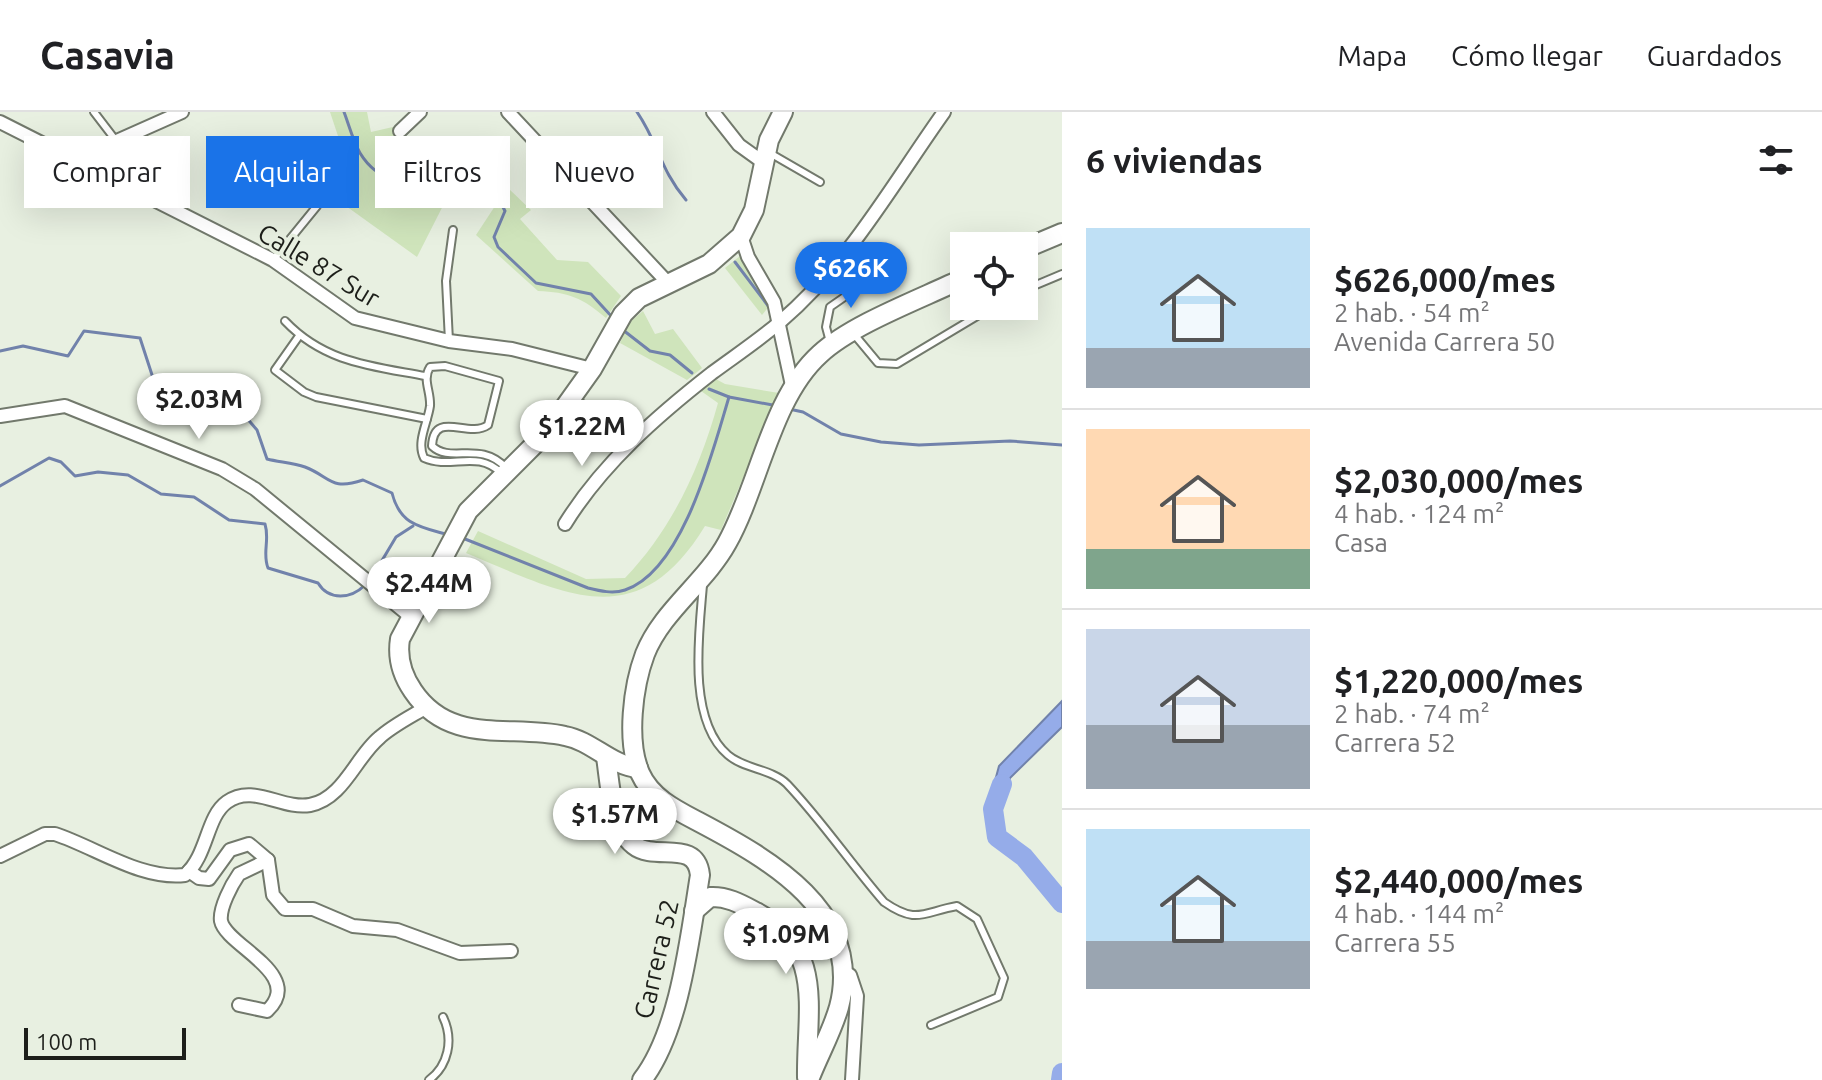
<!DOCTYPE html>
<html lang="es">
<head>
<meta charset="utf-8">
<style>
	:root { --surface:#fff; --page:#f2f2f2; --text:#202124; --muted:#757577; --line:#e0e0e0; --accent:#1a73e8 }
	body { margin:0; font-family:Ubuntu,sans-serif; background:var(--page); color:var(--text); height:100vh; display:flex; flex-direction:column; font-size:30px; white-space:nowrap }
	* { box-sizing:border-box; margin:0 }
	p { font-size:26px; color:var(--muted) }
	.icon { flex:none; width:44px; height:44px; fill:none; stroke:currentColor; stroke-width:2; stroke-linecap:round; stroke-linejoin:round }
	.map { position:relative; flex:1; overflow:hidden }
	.drawer { display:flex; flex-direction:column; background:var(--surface); width:760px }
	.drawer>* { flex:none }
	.top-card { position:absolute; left:24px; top:24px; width:760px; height:72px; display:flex; gap:16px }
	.controls { position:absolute; left:950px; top:120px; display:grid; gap:16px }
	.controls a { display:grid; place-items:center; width:88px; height:88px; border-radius:0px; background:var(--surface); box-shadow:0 8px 32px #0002; font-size:40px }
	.scale { position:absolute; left:24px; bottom:20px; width:162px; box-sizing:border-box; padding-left:8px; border:4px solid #1d1f1a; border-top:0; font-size:22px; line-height:28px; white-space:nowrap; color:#1d1f1a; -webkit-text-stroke:6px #e8f0e1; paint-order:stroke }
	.price { position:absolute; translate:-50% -68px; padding:0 18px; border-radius:28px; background:#fff; color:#222; font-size:26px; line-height:52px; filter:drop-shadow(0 2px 4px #0008) }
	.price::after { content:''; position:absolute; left:50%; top:48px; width:24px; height:18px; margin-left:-12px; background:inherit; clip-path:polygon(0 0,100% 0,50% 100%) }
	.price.selected { background:var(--accent); color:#fff }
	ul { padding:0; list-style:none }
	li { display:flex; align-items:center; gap:24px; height:200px; padding:0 24px }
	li+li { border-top:2px solid var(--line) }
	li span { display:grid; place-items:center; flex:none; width:224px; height:160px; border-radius:0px; color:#555 }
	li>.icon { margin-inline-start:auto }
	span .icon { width:96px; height:96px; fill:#fffc; stroke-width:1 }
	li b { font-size:34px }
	h2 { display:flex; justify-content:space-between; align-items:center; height:96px; padding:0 24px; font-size:34px }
	.chip { padding:0 28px; border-radius:0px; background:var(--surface); box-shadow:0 8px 32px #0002; font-size:28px; line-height:72px }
	.chip.selected { background:var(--accent); color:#fff }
	header { display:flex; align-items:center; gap:48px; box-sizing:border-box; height:112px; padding:0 40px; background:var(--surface); border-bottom:2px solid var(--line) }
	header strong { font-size:38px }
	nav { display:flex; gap:44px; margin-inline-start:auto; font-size:28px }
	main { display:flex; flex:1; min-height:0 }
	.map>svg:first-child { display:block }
	.green { fill:#cfe4bb }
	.water { fill:#95ace9; stroke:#7182ab; stroke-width:2 }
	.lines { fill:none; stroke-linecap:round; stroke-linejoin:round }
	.stream { stroke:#7182ab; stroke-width:3 }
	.river { stroke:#95ace9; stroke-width:20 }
	.lane-casing { stroke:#72796c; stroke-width:10 }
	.street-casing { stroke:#72796c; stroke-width:16 }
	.secondary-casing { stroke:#72796c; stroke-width:22 }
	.lane { stroke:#fff; stroke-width:6 }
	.street { stroke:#fff; stroke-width:12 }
	.secondary { stroke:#fff; stroke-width:18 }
	.labels { text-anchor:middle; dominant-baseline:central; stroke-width:7; stroke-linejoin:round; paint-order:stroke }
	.street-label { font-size:26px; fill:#1d1f1a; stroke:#e8f0e1 }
</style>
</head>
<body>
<header>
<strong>Casavia</strong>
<nav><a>Mapa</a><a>Cómo llegar</a><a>Guardados</a></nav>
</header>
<main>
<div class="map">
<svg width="1062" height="968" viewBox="0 0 1062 968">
	<rect width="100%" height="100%" fill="#e8f0e1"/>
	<g class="green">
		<path d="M330 0H367L371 20 393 15 432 50 448 35 473 60 483 52 531 98 520 107 557 148 588 150 621 184 606 206C583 186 568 180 538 179L476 123 497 91 454 72 417 145 325 79 342 36Z"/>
		<polygon points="740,144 771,192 762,203 725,156"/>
		<polygon points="643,199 655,222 673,217 702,256 687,268 620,231 630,210"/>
		<path d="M714 266 725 272 779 281 721 418 705 414C637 526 563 481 466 441L478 419 586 467 625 466C672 417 700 356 718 291L701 279Z"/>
	</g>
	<polygon class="water" points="1062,589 1062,615 1010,666 1001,700 988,695 999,654"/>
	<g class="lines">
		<g class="stream">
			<path d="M344 0C349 13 353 29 360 41 399 105 473 33 505 99L494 125 498 135 536 171 591 182 613 206"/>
			<path d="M637 0C659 32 660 58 686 88"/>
			<polyline points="735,150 769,195"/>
			<polyline points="623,218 650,239 670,243 692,261"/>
			<path d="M0 239 23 234 68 244 84 219 140 226 154 269 182 285 216 284 239 297 257 318 267 347C279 350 293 351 305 355 331 365 330 379 363 368L392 381C400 413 420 415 449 423"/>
			<polyline points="709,277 729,285 778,294"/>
			<polyline points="789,297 803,300 841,322 881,330 919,333 1010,329 1062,333"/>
			<path d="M0 374 49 346 61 350 75 364 98 360 128 363 161 382 194 385 229 408 265 412C270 428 262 441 268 456L318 471C329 489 351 487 365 473"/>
			<path d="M460 425 588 476C600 479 613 482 625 478 683 459 713 338 729 285"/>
			<polyline points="371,467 396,425 413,414"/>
		</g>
		<g class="river">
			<polyline points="1002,672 993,697 997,725 1024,745 1062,791"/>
			<polyline points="1061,968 1062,961"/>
		</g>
		<defs>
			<g id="lane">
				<polyline points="94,0 117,30"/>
				<polyline points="768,40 820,70"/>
				<polyline points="273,148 317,94"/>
				<polyline points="1024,178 1062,162"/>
				<path d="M285 209C325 251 372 254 425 264"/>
				<polyline points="853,221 878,251 897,252 994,194"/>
				<polyline points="299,224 275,258 304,280 316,285 427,307"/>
				<polyline points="449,229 446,169 453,118"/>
				<polyline points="830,230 826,215 830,195 866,170"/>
				<path d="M501 361C477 337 451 358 424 346 416 330 428 310 430 294 431 279 422 268 430 255L445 254 499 269 488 313C468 327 434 297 432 334 451 352 480 328 506 356"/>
				<path d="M703 473C699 522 687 608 728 643 744 657 772 657 787 672 822 709 851 752 884 790 917 813 923 800 957 794L977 807 1004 866 998 885 931 913"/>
				<path d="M429 968C448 954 454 928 443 905"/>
			</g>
			<g id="street">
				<polyline points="508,0 669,172"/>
				<polyline points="713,0 739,33 764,51"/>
				<polyline points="0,10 273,148 355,206 449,229 512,237 592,257"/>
				<polyline points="400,19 420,0"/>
				<polyline points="74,48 182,0"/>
				<polyline points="741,124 748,145 774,190 793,278"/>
				<polyline points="571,289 609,311"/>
				<polyline points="0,304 65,294 222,357 255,377 410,504"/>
				<path d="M565 412C602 352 657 304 712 261 735 244 759 228 780 210 849 151 892 73 944 0"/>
				<path d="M0 744 45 722H55C97 736 141 768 185 763 208 743 206 705 227 690 253 671 282 698 310 693 343 687 356 645 379 626 392 614 410 605 425 596"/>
				<polyline points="189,759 199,766 209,767 230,738 249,732 268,748 273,783 285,797 313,797 353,814 397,818 460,841 511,839"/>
				<polyline points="842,859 850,863 857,884 852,968"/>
				<path d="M239 893 267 899C306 862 226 834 221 809 219 796 232 772 239 762L268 748"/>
			</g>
			<g id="secondary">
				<polyline points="1024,137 1062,121"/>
				<path d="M606 645C610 671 611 715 634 733 655 750 696 726 700 763 690 824 680 919 642 968"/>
				<path d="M638 656C610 653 592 629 565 624 510 612 450 634 413 579 402 563 397 546 400 527L468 399 547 320 592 257 623 202 639 186 709 152 741 124 754 98 769 28 783 0"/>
				<path d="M694 799 710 785C727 784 741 792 756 800 826 837 806 898 807 965"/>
				<path d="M809 968C818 944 832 920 839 895 864 800 769 747 699 710 676 698 651 686 640 661 626 629 633 574 645 542 662 499 705 471 727 431 759 374 771 286 820 242 852 212 923 186 964 166"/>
			</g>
		</defs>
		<use href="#lane" class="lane-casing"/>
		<use href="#street" class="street-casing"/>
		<use href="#secondary" class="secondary-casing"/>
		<use href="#lane" class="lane"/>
		<use href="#street" class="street"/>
		<use href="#secondary" class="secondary"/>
	</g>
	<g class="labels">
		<g class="street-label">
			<text transform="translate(319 153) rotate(31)">Calle 87 Sur</text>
			<text transform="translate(656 847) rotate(-77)">Carrera 52</text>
		</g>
	</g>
</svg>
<div class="controls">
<a><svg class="icon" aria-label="locate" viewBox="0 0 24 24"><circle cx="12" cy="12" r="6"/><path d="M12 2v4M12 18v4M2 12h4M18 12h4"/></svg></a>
</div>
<div class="scale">100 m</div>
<b class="price selected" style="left:851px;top:198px">$626K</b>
<b class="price" style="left:199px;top:329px">$2.03M</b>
<b class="price" style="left:582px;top:356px">$1.22M</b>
<b class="price" style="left:429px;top:513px">$2.44M</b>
<b class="price" style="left:615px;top:744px">$1.57M</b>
<b class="price" style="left:786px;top:864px">$1.09M</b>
<div class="top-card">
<a class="chip">Comprar</a>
<a class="chip selected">Alquilar</a>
<a class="chip">Filtros</a>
<a class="chip">Nuevo</a>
</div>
</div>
<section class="drawer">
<h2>6 viviendas<svg class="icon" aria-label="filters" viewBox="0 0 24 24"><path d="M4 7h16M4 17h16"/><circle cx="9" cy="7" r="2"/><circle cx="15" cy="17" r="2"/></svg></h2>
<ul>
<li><span style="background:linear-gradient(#bfe0f5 75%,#9aa5b1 0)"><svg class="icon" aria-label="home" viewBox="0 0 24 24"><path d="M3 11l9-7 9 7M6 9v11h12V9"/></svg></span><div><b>$626,000/mes</b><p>2 hab. · 54 m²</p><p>Avenida Carrera 50</p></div></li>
<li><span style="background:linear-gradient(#ffd9b3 75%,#7fa58c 0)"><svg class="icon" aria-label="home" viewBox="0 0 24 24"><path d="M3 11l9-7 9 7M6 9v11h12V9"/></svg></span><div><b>$2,030,000/mes</b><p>4 hab. · 124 m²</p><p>Casa</p></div></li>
<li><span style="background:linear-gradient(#c9d6e8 60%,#9aa5b1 0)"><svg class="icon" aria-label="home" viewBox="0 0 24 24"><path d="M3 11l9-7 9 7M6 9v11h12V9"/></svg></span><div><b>$1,220,000/mes</b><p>2 hab. · 74 m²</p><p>Carrera 52</p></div></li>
<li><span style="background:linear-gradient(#bfe0f5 70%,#9aa5b1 0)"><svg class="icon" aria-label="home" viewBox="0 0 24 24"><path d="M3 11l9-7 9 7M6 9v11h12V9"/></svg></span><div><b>$2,440,000/mes</b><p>4 hab. · 144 m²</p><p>Carrera 55</p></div></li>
</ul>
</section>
</main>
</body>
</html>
